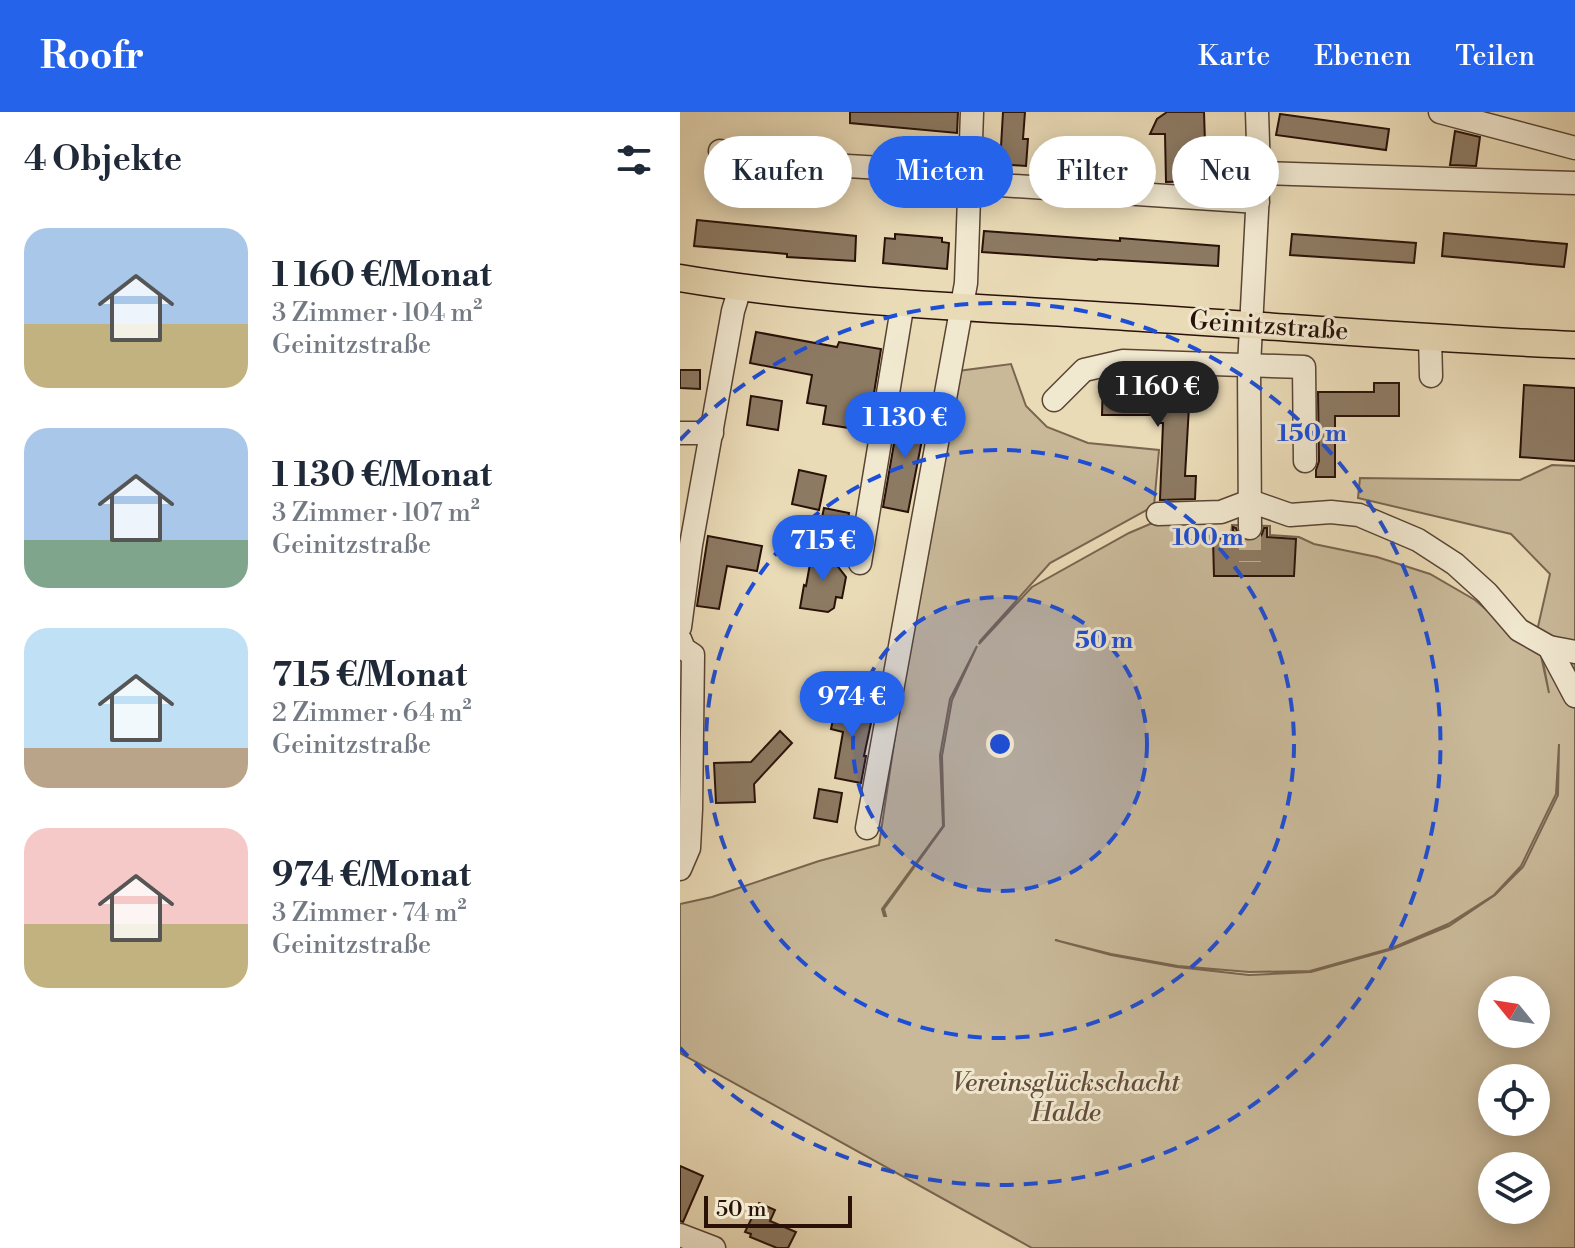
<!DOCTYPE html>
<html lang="de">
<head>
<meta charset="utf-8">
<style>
	:root { --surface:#fff; --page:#f6f6f7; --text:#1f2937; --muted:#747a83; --accent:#2563eb }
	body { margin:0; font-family:"Libre Bodoni",serif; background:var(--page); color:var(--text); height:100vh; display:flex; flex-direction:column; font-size:30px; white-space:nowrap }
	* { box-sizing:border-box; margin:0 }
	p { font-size:26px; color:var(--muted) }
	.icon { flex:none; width:44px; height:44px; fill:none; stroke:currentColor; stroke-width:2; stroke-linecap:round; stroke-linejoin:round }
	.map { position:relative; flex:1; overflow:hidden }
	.panel { display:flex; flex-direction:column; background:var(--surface); width:680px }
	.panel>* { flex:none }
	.top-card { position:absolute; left:24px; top:24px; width:750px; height:72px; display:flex; gap:16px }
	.needle { width:52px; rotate:300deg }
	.buttons { position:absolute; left:798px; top:864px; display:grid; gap:16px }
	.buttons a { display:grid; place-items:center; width:72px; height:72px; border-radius:50%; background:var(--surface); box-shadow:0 4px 20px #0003; font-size:40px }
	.scale { position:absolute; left:24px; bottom:20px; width:148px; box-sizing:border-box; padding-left:8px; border:4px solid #291108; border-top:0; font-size:22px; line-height:28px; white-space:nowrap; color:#291108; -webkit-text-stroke:6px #f1e8d0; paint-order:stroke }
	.price { position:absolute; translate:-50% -68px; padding:0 18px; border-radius:28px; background:var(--accent); color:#fff; font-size:26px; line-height:52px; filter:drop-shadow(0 2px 4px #0008) }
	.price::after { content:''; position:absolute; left:50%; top:48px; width:24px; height:18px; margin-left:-12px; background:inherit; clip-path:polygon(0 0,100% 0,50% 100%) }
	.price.active { background:#222; color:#fff }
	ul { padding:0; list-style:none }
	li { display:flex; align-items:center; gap:24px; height:200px; padding:0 24px }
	li span { display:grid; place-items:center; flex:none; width:224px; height:160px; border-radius:24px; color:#555 }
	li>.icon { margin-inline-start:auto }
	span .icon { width:96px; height:96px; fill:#fffc; stroke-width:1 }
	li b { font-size:34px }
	h2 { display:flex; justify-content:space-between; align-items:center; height:96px; padding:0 24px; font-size:34px }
	.chip { padding:0 28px; border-radius:36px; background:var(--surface); box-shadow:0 4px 20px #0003; font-size:28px; line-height:72px }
	.chip.active { background:var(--accent); color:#fff }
	header { display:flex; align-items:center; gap:48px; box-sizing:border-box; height:112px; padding:0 40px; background:var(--accent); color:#fff }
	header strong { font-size:38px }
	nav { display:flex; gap:44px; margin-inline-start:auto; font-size:28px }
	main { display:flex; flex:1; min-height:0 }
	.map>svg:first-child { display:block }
	.green { fill:#c9b999; stroke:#796550; stroke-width:2; fill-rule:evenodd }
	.building { fill:#8d7a63; stroke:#291108; stroke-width:2 }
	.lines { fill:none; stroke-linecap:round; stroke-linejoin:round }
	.minor-tunnel { stroke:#c3b394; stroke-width:22; stroke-dasharray:22 11; stroke-linecap:butt }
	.minor-casing { stroke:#594434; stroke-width:25 }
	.major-casing { stroke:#291108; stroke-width:29 }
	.minor { stroke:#f1e8d0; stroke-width:22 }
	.major { stroke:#eadbb7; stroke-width:26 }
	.ring { fill:none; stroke:#1d4ed8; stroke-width:4; stroke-dasharray:14 10 }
	.labels { text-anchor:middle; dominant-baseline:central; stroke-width:6; stroke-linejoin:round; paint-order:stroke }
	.street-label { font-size:26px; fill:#291108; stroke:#f1e8d0 }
	.park-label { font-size:26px; font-style:italic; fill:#614c3b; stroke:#f1e8d0 }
	.centre { fill:#1d4ed8; stroke:#f1e8d0; stroke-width:4 }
	.ring-label { font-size:24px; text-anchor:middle; font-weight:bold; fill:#1d4ed8; stroke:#f1e8d0; stroke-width:6; stroke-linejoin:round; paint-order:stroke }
</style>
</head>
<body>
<header>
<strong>Roofr</strong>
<nav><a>Karte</a><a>Ebenen</a><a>Teilen</a></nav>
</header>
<main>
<section class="panel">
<h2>4 Objekte<svg class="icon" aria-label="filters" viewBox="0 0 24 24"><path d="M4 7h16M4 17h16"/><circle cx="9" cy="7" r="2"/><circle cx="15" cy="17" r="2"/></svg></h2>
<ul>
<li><span style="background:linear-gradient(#a9c7e8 60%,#c2b280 0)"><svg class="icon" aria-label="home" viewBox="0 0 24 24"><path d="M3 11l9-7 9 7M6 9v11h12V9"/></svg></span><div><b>1 160 €/Monat</b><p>3 Zimmer · 104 m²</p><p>Geinitzstraße</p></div></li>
<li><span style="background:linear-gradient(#a9c7e8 70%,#7fa58c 0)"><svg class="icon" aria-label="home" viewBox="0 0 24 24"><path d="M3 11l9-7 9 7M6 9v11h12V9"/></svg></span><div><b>1 130 €/Monat</b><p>3 Zimmer · 107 m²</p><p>Geinitzstraße</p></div></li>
<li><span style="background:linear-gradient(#bfe0f5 75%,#b9a48a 0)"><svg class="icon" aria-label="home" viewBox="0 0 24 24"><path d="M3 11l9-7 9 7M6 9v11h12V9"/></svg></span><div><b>715 €/Monat</b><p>2 Zimmer · 64 m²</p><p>Geinitzstraße</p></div></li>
<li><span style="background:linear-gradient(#f6c9c9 60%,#c2b280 0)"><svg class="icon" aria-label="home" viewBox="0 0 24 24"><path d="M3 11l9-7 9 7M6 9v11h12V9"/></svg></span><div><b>974 €/Monat</b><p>3 Zimmer · 74 m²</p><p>Geinitzstraße</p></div></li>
</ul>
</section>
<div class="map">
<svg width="895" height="1136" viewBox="0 0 895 1136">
	<rect width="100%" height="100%" fill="#eadbb7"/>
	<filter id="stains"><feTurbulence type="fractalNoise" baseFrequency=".0025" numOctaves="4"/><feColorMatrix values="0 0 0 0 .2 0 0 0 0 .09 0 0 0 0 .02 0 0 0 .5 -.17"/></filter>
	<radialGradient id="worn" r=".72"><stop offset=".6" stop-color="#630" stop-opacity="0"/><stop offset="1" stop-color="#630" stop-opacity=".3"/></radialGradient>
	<path class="green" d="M331 252 346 294 367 315 408 331 479 338 474 394 370 451 300 529 299 532 352 475 449 421 470 412 488 410 515 431 532 425 551 423 552 413 590 414V423L619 425 634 432 697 445 750 462 795 488 825 514 860 539 869 581 857 519 870 462 831 422 678 386 680 366 840 368 872 353 895 354V1136H352L0 941V792L32 785 139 749 199 733 239 463 278 259ZM297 534 272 588 262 644 264 714 204 797 206 804H204L202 797 263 714 260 643 270 587ZM879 632 878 683 843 755 815 783 769 814 713 837 631 860 569 863 497 855 431 843 375 828 431 842 498 854 569 860 630 859 712 836 768 812 814 783 841 754 876 682ZM812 878H856V922H812ZM812 966H856V1010H812ZM812 1054H856V1098H812Z"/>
	<g class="building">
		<polygon points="170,0 278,0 277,21 170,11"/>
		<polygon points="323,0 345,0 343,27 348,27 346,54 320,52"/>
		<polygon points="487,0 524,0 525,31 559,30 560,68 486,70 485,22 470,22 477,7"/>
		<polygon points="600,2 709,17 706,38 596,23"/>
		<polygon points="775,19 800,25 796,54 770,53"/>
		<polygon points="17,108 176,124 175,149 107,145 107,142 14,134"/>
		<polygon points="304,119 440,129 440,126 539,134 538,154 418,147 417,148 302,140"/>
		<polygon points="764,121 887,132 884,155 762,144"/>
		<polygon points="215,122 262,126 262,130 269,131 267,157 203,151 205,126 215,127"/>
		<polygon points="612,122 736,131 734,151 610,143"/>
		<polygon points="76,220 157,235 159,230 201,237 188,319 143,312 146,294 127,291 132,263 70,251"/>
		<polygon points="0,258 20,258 20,277 0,276"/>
		<polygon points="444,263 448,263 447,277 510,277 505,364 516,364 515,387 480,388 483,311 477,311 478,303 422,303 423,268"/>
		<polygon points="694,271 719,271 719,304 655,304 655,365 636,365 636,358 639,349 638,280 694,280"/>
		<polygon points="844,273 895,276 895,349 840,345"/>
		<polygon points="71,284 102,289 98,318 67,313"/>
		<polygon points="220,297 247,302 228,400 203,395"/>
		<polygon points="119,358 146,364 139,398 112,392"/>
		<polygon points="144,396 169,401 163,430 138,425"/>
		<polygon points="553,415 556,416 558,422 562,428 569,430 578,428 582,422 584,416 587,416 587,425 616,427 614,464 534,464 533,427 553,425"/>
		<polygon points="28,424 82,434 77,459 47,454 39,497 17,494"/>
		<polygon points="138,429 166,465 162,486 156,485 154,496 148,500 120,496 124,473 126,474 130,452 133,452"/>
		<polygon points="157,589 194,597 184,644 186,644 181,671 155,666 163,620 151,617"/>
		<polygon points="100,619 112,631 74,672 75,690 36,691 34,651 71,650"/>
		<polygon points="139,677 162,681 157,710 134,706"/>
		<polygon points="0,1054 23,1064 3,1110 0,1109"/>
		<polygon points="79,1091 95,1098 90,1109 116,1120 108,1136 97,1136 70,1125 71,1122 65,1120"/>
	</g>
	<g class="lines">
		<polyline class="minor-tunnel" points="570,416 570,450"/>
		<defs>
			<g id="minor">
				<polyline points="760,0 895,36"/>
				<polyline points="40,39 99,50 253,59 289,71 578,90"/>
				<polyline points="579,61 895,71"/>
				<polyline points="750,225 751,264"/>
				<polyline points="374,288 404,258 443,249 624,255 625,349"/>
				<polyline points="0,321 32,321"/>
				<polyline points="478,402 541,400 570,389 610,403 651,400 679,403 738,428 775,452 807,481 839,518 869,535 895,540"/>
				<polyline points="570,416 569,254 579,61 577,0"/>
				<polyline points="180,451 223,190"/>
				<polyline points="0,515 11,433 53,199 60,176"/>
				<polyline points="0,527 4,537 13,543 11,697 9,736 0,757"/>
				<polyline points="869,535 895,584"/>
				<polyline points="187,716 286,171 292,0"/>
				<polyline points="0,1123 34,1136"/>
			</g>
			<path id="major" d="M0 166C147 191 298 195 447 205 596 214 745 227 895 233"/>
		</defs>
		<use href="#minor" class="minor-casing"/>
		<use href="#major" class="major-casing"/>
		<use href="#minor" class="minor"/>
		<use href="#major" class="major"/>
	</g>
	<circle cx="320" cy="632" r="147" fill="#1d4ed8" fill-opacity=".12"/>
	<g class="ring">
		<circle cx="320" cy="632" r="147"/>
		<circle cx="320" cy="632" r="294"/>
		<path d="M0 328A441 441 0 1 1 0 936"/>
	</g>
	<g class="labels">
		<g class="street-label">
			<text transform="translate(589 214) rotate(4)">Geinitzstraße</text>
		</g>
		<g class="park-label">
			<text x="386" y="971">Vereinsglückschacht<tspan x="386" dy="30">Halde</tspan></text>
		</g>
	</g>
	<circle cx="320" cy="632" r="12" class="centre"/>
	<g class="ring-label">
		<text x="632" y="329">150 m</text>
		<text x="528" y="433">100 m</text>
		<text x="424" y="536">50 m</text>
	</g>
	<rect width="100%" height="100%" filter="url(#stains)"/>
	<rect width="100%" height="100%" fill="url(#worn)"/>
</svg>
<div class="buttons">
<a><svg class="needle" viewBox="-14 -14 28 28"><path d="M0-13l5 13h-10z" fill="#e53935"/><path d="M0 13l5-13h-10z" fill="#747a83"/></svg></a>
<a><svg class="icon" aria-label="locate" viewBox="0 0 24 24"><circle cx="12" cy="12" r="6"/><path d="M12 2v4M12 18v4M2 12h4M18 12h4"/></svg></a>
<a><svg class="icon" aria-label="layers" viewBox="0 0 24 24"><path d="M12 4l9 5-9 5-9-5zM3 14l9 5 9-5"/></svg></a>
</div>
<div class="scale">50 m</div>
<b class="price active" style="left:478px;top:317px">1 160 €</b>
<b class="price" style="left:225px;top:348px">1 130 €</b>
<b class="price" style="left:143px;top:471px">715 €</b>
<b class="price" style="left:172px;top:627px">974 €</b>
<div class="top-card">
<a class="chip">Kaufen</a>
<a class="chip active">Mieten</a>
<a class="chip">Filter</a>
<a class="chip">Neu</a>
</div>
</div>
</main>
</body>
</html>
